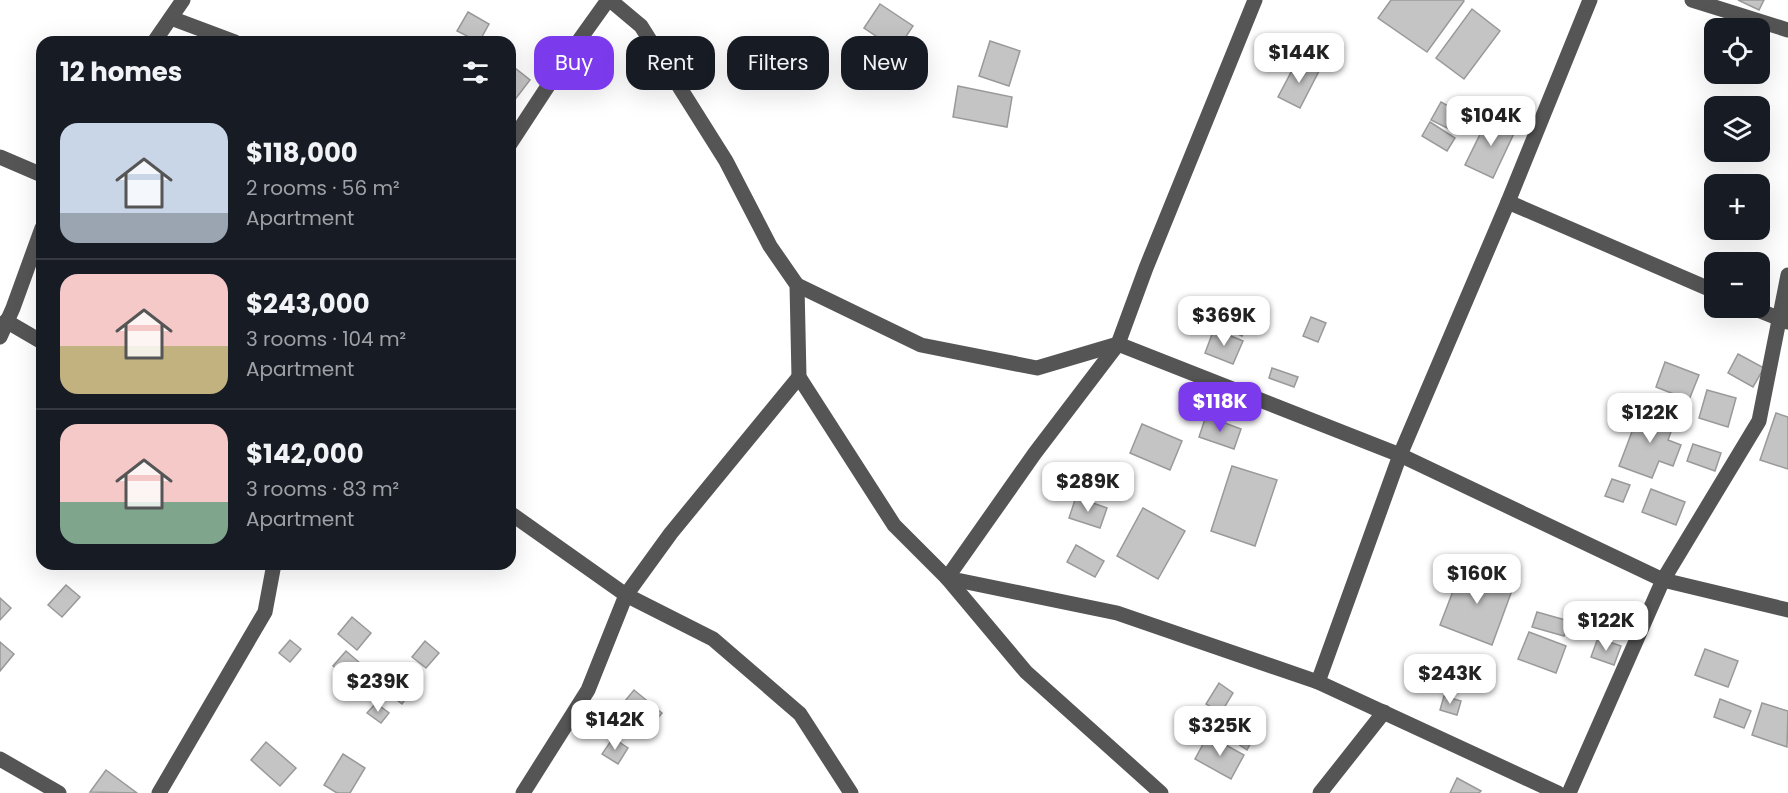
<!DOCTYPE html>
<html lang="en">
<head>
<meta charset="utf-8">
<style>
	:root { --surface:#171b24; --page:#20242c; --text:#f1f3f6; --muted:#9ea1a6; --line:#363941; --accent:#7c3aed }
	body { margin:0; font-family:Poppins,sans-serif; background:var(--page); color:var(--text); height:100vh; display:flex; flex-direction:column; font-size:22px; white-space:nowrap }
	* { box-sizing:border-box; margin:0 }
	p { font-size:20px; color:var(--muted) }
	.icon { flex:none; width:33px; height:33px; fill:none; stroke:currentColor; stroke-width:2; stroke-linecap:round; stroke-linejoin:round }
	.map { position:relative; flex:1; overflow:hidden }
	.details { position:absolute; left:36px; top:36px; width:480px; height:534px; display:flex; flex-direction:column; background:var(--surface); border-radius:18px; box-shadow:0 6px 24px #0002 }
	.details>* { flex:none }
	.banner { position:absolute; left:534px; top:36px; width:570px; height:54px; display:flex; gap:12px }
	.tools { position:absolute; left:1704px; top:18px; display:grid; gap:12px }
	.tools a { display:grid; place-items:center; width:66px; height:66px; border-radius:12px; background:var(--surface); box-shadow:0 6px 24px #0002; font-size:30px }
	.price { position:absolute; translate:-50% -51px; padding:0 14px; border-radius:12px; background:#fff; color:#222; font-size:20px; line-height:39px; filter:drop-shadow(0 2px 3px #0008) }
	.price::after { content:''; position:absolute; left:50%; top:36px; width:18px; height:14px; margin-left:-9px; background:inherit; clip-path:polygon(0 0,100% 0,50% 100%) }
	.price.active { background:var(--accent); color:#fff }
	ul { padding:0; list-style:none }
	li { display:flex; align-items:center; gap:18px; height:150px; padding:0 24px }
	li+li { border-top:2px solid var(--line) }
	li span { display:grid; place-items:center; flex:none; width:168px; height:120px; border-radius:18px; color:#555 }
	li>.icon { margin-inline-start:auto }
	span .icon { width:72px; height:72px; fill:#fffc; stroke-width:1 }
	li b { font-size:26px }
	h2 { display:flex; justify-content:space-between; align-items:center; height:72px; padding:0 24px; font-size:26px }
	.chip { padding:0 21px; border-radius:18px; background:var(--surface); box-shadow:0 6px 24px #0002; font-size:21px; line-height:54px }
	.chip.active { background:var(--accent); color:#fff }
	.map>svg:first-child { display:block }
	.building { fill:#c4c4c4; stroke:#999; stroke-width:1.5 }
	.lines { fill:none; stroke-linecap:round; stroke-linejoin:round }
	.minor { stroke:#555; stroke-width:15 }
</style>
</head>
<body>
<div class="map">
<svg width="1788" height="793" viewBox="0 0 1788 793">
	<rect width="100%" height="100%" fill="#fff"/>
	<g class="building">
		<polygon points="1391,0 1463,0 1464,1 1427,52 1378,18"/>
		<polygon points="1738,0 1764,0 1759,10"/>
		<polygon points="880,4 913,26 897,50 864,28"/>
		<polygon points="1472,9 1500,31 1464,79 1436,58"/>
		<polygon points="468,12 489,24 479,42 457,31"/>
		<polygon points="990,41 1020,51 1009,86 979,76"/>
		<polygon points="1298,59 1319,71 1300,108 1278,97"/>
		<polygon points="510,64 530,80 510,106"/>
		<polygon points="958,86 1012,97 1007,127 953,117"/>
		<polygon points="1441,102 1466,116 1457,133 1431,120"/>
		<polygon points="1489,116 1516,129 1493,178 1465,165"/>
		<polygon points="1430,122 1455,138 1447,151 1422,136"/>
		<polygon points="1219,304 1250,318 1242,336 1211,322"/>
		<polygon points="1311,317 1326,323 1318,342 1303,336"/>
		<polygon points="1214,329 1243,341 1233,364 1205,353"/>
		<polygon points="1738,354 1764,368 1753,387 1728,373"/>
		<polygon points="1665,362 1699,375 1689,400 1656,387"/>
		<polygon points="1272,368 1298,377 1294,387 1269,378"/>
		<polygon points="1707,390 1736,398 1728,427 1699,418"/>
		<polygon points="1641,408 1675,421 1668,440 1681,445 1673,466 1659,461 1652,478 1619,466"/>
		<polygon points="1776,413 1788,417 1788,469 1760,460"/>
		<polygon points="1206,416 1241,429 1234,449 1199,437"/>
		<polygon points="1142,424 1182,441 1170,470 1130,453"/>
		<polygon points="1693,444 1721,453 1715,471 1687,461"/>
		<polygon points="1232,466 1277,480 1255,546 1211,531"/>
		<polygon points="1612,479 1630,485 1623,502 1605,496"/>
		<polygon points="1651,489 1685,502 1676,525 1642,512"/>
		<polygon points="1076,497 1107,508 1100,528 1069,518"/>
		<polygon points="1143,508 1185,531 1158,579 1117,556"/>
		<polygon points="1076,545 1104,561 1095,577 1067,562"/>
		<polygon points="1463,565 1514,585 1492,645 1440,625"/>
		<polygon points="66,585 80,597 62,617 48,605"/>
		<polygon points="0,598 11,608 0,620"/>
		<polygon points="1537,612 1569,621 1564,636 1532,627"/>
		<polygon points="352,617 371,633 357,650 338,634"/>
		<polygon points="1529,632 1566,646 1556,673 1518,659"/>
		<polygon points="1598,638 1621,646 1614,665 1591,657"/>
		<polygon points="290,640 301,649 290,662 279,653"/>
		<polygon points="425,641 439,653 426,668 412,657"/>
		<polygon points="0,642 14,654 0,671"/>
		<polygon points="1705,649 1738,661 1728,687 1695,675"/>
		<polygon points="346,651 368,670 356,685 333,666"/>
		<polygon points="402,668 419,680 402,704 385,691"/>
		<polygon points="1219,683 1233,693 1221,713 1206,704"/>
		<polygon points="634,690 662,713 644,735 616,712"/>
		<polygon points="1444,696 1461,701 1457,715 1440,710"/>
		<polygon points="1720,699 1751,711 1744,728 1714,717"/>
		<polygon points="376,703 389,713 381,723 367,713"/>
		<polygon points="1762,703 1788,711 1787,747 1752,735"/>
		<polygon points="1228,719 1255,735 1247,750 1220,732"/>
		<polygon points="1208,735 1244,755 1231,779 1195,759"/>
		<polygon points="613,738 628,748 618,764 602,754"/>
		<polygon points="266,742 296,768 280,786 251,760"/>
		<polygon points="343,754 365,768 350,793 337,793 324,785"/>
		<polygon points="106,770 137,793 90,792"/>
		<polygon points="1457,778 1481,791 1479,793 1450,793"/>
	</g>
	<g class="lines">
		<g class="minor">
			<polyline points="610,0 641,26 726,161 770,246 797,285 799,377 894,525 947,578 1026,672 1161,793"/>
			<polyline points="1255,0 1146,268 1118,344 1035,453 947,578 1117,613 1318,682 1558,793"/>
			<polyline points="1692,0 1788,30"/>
			<polyline points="171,18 235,42"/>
			<polyline points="154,42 183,0"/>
			<polyline points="510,144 565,60 608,0"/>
			<polyline points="0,157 42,175"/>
			<polyline points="1508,202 1714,291"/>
			<polyline points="797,285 921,345 1037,368 1118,344 1400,455 1663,580 1788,610"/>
			<polyline points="1753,308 1788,322"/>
			<polyline points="6,321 42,342"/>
			<polyline points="0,337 13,308 42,228"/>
			<polyline points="510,513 626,595 713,639 800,714 851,793"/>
			<polyline points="1318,682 1400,455 1508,202 1590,0"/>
			<polyline points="0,759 59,793"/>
			<polyline points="159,793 265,612 274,564"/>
			<polyline points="523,793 588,690 626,595 671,533 799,377"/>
			<polyline points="1320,793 1384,712"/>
			<polyline points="1569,793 1663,580 1759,421 1788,275"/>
		</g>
	</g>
</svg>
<div class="tools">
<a><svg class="icon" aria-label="locate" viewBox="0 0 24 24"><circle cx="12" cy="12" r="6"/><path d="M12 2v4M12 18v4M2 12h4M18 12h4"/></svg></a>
<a><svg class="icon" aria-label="layers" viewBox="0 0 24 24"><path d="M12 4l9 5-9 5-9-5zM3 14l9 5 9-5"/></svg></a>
<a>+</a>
<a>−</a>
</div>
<b class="price" style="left:1299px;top:84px">$144K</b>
<b class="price" style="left:1491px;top:147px">$104K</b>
<b class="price" style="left:1224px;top:347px">$369K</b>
<b class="price active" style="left:1220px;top:433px">$118K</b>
<b class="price" style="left:1650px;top:444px">$122K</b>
<b class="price" style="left:1088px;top:513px">$289K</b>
<b class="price" style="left:1477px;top:605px">$160K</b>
<b class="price" style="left:1606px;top:652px">$122K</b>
<b class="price" style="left:1450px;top:705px">$243K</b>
<b class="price" style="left:378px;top:713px">$239K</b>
<b class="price" style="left:615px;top:751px">$142K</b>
<b class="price" style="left:1220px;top:757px">$325K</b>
<div class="banner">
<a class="chip active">Buy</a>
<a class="chip">Rent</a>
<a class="chip">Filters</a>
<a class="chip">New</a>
</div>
<section class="details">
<h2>12 homes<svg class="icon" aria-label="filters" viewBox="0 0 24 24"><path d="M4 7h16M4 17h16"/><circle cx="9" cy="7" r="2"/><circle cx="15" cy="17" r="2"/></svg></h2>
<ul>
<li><span style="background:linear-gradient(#c9d6e8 75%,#9aa5b1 0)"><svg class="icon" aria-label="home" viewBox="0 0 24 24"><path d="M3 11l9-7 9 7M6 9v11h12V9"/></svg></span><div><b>$118,000</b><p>2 rooms · 56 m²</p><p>Apartment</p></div></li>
<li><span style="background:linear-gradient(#f6c9c9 60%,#c2b280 0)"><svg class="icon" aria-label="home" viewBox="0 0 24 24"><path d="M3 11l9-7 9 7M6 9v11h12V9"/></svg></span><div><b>$243,000</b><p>3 rooms · 104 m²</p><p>Apartment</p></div></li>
<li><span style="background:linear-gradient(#f6c9c9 65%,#7fa58c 0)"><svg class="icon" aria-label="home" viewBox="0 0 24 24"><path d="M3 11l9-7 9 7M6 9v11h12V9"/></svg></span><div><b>$142,000</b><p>3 rooms · 83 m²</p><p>Apartment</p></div></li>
</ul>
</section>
</div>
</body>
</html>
